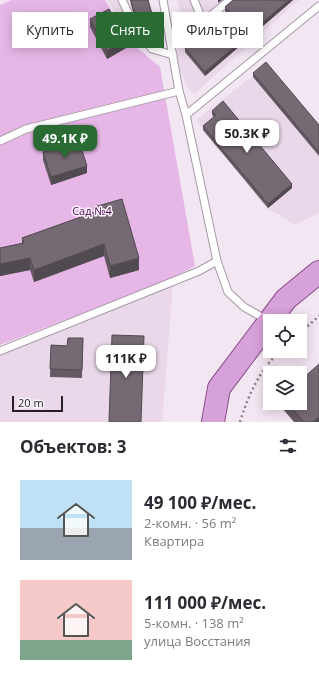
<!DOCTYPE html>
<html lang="ru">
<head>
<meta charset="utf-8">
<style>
	:root { --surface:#fff; --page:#f7f7f7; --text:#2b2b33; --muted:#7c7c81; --accent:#2a6b34 }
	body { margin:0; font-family:"Open Sans",sans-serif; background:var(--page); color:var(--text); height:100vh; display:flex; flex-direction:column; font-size:15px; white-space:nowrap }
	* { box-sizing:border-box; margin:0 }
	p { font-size:13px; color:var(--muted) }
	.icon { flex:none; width:22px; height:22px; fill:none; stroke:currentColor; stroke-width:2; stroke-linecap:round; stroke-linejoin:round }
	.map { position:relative; height:422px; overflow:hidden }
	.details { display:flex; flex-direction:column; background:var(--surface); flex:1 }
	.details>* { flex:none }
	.top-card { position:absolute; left:12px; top:12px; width:295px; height:36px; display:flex; gap:8px }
	.tools { position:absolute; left:263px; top:314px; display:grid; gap:8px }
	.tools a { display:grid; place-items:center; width:44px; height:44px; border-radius:0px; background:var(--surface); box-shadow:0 2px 10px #0003; font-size:20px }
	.scale { position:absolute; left:12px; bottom:10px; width:51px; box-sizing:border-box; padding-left:4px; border:2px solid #242024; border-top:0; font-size:11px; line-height:14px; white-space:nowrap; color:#242024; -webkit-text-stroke:3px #fdf6fd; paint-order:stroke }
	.price { position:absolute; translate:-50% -34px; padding:0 9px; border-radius:8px; background:#fff; color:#222; font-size:13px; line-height:26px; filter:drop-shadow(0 1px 2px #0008) }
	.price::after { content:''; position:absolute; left:50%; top:24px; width:12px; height:9px; margin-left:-6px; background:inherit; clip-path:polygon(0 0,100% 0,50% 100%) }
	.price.active { background:var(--accent); color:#fff }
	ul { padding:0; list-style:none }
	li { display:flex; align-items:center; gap:12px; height:100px; padding:0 20px }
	li span { display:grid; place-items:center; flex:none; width:112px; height:80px; border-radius:0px; color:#555 }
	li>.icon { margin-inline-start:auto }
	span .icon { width:48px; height:48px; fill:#fffc; stroke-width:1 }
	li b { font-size:17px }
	h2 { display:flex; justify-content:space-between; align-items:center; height:48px; padding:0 20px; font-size:17px }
	.tag { padding:0 14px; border-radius:0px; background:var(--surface); box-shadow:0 2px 10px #0003; font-size:14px; line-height:36px }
	.tag.active { background:var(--accent); color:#fff }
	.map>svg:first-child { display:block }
	.built { fill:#ead7e9 }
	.green { fill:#e6b6e6 }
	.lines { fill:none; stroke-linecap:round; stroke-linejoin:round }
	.lane-casing { stroke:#a599a5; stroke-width:9 }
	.primary-casing { stroke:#874b89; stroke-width:24 }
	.path { stroke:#877f87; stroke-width:2.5; stroke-dasharray:2 3; stroke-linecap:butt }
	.lane { stroke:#fff; stroke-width:7 }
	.primary { stroke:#d7a1d9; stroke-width:22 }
	.wall { fill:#655a64 }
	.shaded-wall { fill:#524a51 }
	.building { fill:#756974; stroke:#524a51 }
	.labels { text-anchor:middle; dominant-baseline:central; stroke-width:3; stroke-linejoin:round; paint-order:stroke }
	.park-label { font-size:11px; fill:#4b044e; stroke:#fdf6fd }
</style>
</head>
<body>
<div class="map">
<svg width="319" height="422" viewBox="0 0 319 422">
	<rect width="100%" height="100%" fill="#f3e6f3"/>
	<g class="built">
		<polygon points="107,0 147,0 156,29 133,40"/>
		<polygon points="177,0 299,0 194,94 188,89 177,61 181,16"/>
		<polygon points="267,65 319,125 319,213 295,225 277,213 269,211 196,120"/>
		<polygon points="173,285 162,422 0,422 0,355"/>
	</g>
	<polygon class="green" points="12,0 105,0 128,40 160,67 195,266 168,280 0,345 0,5"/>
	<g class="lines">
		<defs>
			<g id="lane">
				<polyline points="122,0 135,27 152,49 173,55"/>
				<polyline points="163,0 179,91 186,115 217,261 228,292 244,307 267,320"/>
				<polyline points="203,22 230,0"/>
				<polyline points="170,40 190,34 203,22 194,0"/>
				<polyline points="186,115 319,6"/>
				<polyline points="0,141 26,129 179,91"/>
				<polyline points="0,351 199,271 217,261"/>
			</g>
			<polyline id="primary" points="213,422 219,388 286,299 319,272"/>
		</defs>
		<use href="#lane" class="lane-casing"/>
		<use href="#primary" class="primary-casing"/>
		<g class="path">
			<polyline points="300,333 319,316"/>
			<path d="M240 422C248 395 260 370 280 351"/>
		</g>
		<use href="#lane" class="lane"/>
		<use href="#primary" class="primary"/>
	</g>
	<g class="wall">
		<polygon points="130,0 148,0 155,28 144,31 139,24 133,12"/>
		<polygon points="233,0 293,0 205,76 185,52 185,48 226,13 225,11 225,7"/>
		<polygon points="90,19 126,48 107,59 90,27"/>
		<polygon points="253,73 319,125 319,156 253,77"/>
		<polygon points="212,111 292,188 268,208 203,130 203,126 214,117 212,115"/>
		<polygon points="43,152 87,173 51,185 43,160"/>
		<polygon points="94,207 139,270 110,278 104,256 34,282 30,270 0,276 0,248 22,243 22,238 94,212"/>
		<polygon points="83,338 82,378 50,377 51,345 67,346"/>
		<polygon points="282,403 300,403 319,422 294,422 282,408"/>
	</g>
	<g class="shaded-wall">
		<polygon points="218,0 222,0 218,3"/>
		<polygon points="289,0 293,0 205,76 205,72"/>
		<polygon points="155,24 155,28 144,31 144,27"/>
		<polygon points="126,41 126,48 107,59 107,51"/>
		<polygon points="87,166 87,173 51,185 51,177"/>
		<polygon points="292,184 292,188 268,208 268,204"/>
		<polygon points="104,244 104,256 34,282 34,270"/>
		<polygon points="30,258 30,270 0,276 0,264"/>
		<polygon points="139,258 139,270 110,278 110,266"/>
		<polygon points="319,417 319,422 313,422"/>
	</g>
	<g class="building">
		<polygon points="131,0 148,0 155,24 144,27 139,20 133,8"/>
		<polygon points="233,0 289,0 205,72 185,48 229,11 225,7"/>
		<polygon points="109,9 126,41 107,51 90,19"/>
		<polygon points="266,62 319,125 319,152 253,73"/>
		<polygon points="223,101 292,184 268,204 203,126 216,115 212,111"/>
		<polygon points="79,141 87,166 51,177 43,152"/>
		<polygon points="122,199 139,258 110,266 104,244 34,270 30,258 0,264 0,248 24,243 22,238 95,212 94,207"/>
		<polygon points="112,335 144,336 141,422 109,422"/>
		<polygon points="68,338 83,338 82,370 50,369 51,345 67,346"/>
		<polygon points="319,364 319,417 313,422 304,422 287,403 300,403 300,381"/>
	</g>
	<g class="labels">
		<g class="park-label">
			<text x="92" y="210">Сад №4</text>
		</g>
	</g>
</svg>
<div class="tools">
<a><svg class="icon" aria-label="locate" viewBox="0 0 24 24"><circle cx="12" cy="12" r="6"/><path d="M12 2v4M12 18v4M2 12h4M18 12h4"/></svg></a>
<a><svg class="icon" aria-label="layers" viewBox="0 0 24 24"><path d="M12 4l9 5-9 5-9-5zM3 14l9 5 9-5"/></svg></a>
</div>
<div class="scale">20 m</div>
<b class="price" style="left:247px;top:154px">50.3K ₽</b>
<b class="price active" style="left:65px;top:159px">49.1K ₽</b>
<b class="price" style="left:126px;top:379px">111K ₽</b>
<div class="top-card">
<a class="tag">Купить</a>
<a class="tag active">Снять</a>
<a class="tag">Фильтры</a>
</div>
</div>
<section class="details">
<h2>Объектов: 3<svg class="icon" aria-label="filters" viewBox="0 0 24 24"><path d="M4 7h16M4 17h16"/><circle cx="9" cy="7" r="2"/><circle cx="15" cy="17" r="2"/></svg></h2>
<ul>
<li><span style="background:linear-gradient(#bfe0f5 60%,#9aa5b1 0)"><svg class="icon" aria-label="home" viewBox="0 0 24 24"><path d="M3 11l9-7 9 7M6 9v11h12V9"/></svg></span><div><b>49 100 ₽/мес.</b><p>2-комн. · 56 m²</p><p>Квартира</p></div></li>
<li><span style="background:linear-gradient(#f6c9c9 75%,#7fa58c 0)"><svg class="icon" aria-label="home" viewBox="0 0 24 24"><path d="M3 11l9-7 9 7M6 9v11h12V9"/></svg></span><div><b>111 000 ₽/мес.</b><p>5-комн. · 138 m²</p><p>улица Восстания</p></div></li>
</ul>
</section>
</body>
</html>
